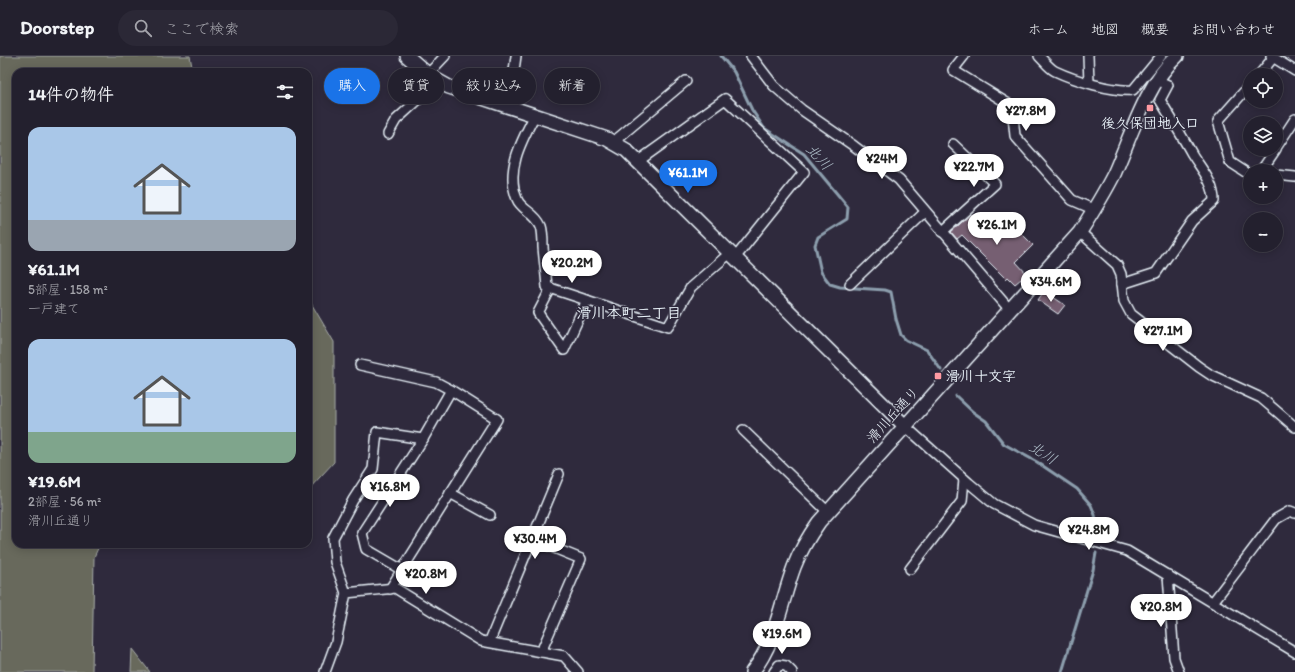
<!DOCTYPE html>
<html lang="ja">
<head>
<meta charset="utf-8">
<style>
	:root { --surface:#23202e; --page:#2b2836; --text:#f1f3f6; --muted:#a3a3aa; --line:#403e4a; --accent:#1a73e8 }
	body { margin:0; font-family:Itim,"Klee One",sans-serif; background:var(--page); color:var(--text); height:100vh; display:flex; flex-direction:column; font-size:15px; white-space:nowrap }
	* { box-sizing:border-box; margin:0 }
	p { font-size:13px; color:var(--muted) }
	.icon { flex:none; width:22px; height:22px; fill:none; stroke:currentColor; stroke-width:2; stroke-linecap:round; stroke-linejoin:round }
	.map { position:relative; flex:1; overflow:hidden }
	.drawer { position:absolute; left:12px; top:12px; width:300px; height:480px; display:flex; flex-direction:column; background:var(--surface); border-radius:12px; box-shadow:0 2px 10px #0003,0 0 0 1px var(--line) }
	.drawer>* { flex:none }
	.hud { position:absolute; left:324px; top:12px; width:380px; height:36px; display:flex; gap:8px }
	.buttons { position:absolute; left:1243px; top:12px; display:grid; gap:8px }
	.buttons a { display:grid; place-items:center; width:40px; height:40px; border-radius:50%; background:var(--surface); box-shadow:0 2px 10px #0003,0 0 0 1px var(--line); font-size:20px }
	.price { position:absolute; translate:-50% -34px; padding:0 9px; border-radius:14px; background:#fff; color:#222; font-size:13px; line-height:26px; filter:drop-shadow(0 1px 2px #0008) }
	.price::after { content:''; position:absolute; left:50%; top:24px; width:12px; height:9px; margin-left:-6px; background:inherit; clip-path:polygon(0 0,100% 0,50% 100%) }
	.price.selected { background:var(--accent); color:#fff }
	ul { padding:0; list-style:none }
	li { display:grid; align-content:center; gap:8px; height:212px; padding:0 16px }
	li span { display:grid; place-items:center; height:124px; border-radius:12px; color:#555 }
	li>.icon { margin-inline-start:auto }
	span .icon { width:72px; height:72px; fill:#fffc; stroke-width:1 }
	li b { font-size:17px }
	h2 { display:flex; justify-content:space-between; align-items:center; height:48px; padding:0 16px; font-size:17px }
	.pill { padding:0 14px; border-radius:18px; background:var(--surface); box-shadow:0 2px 10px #0003,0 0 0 1px var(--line); font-size:14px; line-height:36px }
	.pill.selected { background:var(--accent); color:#fff }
	header { display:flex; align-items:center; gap:24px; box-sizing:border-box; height:56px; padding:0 20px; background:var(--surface); border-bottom:1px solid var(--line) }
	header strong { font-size:19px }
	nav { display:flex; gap:22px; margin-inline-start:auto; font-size:14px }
	.search { width:280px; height:36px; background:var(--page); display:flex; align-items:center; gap:10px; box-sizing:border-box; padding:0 14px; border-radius:22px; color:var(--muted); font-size:15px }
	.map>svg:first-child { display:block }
	.green { fill:#68695b; stroke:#a8adaa }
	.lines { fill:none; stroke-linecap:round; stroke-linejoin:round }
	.stream { stroke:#8d9fae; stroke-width:3 }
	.building { fill:#765f72; stroke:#e8f1f8 }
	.street-casing { stroke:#e8f1f8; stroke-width:12 }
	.secondary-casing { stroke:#e8f1f8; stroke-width:16 }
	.street { stroke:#2f2a3d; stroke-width:9 }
	.secondary { stroke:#2f2a3d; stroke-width:13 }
	.poi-dot { fill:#ff9aa2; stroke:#2f2a3d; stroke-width:1.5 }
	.labels { text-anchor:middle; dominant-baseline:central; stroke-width:3; stroke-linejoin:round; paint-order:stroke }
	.poi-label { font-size:14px; font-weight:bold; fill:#e8f1f8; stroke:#2f2a3d }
	.street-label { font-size:14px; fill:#e8f1f8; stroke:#2f2a3d }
	.water-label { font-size:15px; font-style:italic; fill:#acbbc6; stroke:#2f2a3d }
	.neighbourhood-label { font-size:15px; font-weight:bold; fill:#e8f1f8; stroke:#2f2a3d }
</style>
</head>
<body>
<header>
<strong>Doorstep</strong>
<div class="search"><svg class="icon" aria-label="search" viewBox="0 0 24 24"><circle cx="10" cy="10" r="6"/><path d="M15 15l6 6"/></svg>ここで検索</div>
<nav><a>ホーム</a><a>地図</a><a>概要</a><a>お問い合わせ</a></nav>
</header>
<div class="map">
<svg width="1295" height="616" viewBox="0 0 1295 616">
	<rect width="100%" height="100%" fill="#2f2a3d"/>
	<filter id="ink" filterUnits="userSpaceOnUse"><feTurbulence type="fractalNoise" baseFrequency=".025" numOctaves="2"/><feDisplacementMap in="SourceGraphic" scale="8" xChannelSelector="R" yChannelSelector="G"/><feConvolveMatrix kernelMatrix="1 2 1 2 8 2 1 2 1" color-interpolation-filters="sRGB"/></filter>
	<g filter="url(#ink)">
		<g class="green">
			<polygon points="0,0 190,0 193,16 16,16 16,488 100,488 94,501 92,616 0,616"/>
			<polygon points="308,242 334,286 334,406 308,434"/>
			<polygon points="132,593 150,616 131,616"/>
		</g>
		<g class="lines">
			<g class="stream">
				<polyline points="721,0 734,16 752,54 764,72 804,98 848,151 847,163 818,181 815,189 821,216 830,228 840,231 885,234 891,236 896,263 901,279 906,284 927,294 941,314"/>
				<polyline points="956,340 973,356 986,365 1004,388 1037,406 1077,433 1091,449 1095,459 1098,473 1099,485"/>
				<polyline points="1062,616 1093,514 1096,497"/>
			</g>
		</g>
		<g class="building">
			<polygon points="971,158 981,169 983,167 994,179 1008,164 1033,189 1016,206 1027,218 1015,228 1008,221 1006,223 962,179 957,183 951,176"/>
			<polygon points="1044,235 1065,249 1058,258 1038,244"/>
		</g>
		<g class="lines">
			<defs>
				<g id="street">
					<polyline points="751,0 774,30 802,54 854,90 899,124 1010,254"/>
					<polyline points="964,0 953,14 1012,50 1015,80 1072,144 1095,154"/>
					<path d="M1039 0C1044 5 1049 12 1055 15 1074 24 1113 36 1133 34L1161 0"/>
					<polyline points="1088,0 1089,27"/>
					<polyline points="1271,0 1295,15"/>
					<polyline points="428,18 445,0"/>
					<polyline points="1259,19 1273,2"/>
					<polyline points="1250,29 1218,65 1230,106 1250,119"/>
					<polyline points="509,51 516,0"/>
					<path d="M535 59C522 84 505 114 517 143 521 154 535 156 541 170 543 176 543 184 543 191 544 204 546 217 547 231L668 271 691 231 730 197"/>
					<polyline points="388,78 396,64 419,43 431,21"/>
					<polyline points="612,87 686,25"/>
					<polyline points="1276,92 1295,63"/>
					<polyline points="637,106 725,43 804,116 735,202"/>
					<polyline points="1261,115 1276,93"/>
					<polyline points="1276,119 1295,121"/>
					<polyline points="942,176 995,128 953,88"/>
					<polyline points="1080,176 1117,209 1121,218 1124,245 1131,258 1199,311 1211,319 1261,342 1295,371"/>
					<polyline points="850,228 925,156"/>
					<path d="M1122 228 1156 217 1192 165 1214 145C1214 126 1201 113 1192 98 1182 80 1171 62 1160 44L1168 29 1157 24"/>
					<polyline points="551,232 538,257 564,294 587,244"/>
					<polyline points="360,309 436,326 451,334"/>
					<polyline points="905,370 969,427 994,448 1034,469 1127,495 1295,596"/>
					<polyline points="743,374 828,456"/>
					<polyline points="450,437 490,459"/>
					<polyline points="532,483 581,503 541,596"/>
					<polyline points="910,513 962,445 964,423"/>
					<polyline points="402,514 366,493 362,477 423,383"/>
					<polyline points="1168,519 1174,602 1179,616"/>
					<polyline points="346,537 335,506 333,482 353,444 373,413 377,376 423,383 451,334 497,363 390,533"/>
					<polyline points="1213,546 1276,463 1290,455 1295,457"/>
					<polyline points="491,582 559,418"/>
					<polyline points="325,616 336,586 346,537 395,532 481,585 564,600 578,616"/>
					<polyline points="774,616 779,609 786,610 792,616"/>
				</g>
				<g id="secondary">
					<polyline points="407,0 431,21 449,31 607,83 626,94 905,370"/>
					<path d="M752 616C776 586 781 546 794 511 800 495 809 480 819 466L1080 176C1092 157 1104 138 1114 118 1131 80 1146 28 1177 0"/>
				</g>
			</defs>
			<use href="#street" class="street-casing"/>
			<use href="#secondary" class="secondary-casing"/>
			<use href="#street" class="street"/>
			<use href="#secondary" class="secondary"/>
		</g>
	</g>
	<g class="poi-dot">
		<rect x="1146" y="48" width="8" height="8" rx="2"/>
		<rect x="934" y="316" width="8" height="8" rx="2"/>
	</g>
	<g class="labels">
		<g class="poi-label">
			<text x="1150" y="67">後久保団地入口</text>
			<text x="946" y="320" text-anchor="start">滑川十文字</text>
		</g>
		<g class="street-label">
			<text transform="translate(893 359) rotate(-48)">滑川丘通り</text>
		</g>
		<g class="water-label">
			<text transform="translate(819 101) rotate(47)">北川</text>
			<text transform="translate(1043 397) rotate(32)">北川</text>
		</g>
		<g class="neighbourhood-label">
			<text x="629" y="257">滑川本町二丁目</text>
		</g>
	</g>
</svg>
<div class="buttons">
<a><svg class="icon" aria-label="locate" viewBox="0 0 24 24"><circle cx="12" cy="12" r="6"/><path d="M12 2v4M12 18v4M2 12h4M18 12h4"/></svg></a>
<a><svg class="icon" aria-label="layers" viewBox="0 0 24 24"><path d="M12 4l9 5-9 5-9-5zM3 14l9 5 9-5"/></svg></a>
<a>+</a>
<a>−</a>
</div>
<b class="price" style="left:1026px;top:76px">¥27.8M</b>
<b class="price" style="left:882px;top:124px">¥24M</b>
<b class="price" style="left:974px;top:132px">¥22.7M</b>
<b class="price selected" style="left:688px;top:138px">¥61.1M</b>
<b class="price" style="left:997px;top:190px">¥26.1M</b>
<b class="price" style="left:572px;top:228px">¥20.2M</b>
<b class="price" style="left:1051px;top:247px">¥34.6M</b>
<b class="price" style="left:1163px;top:296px">¥27.1M</b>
<b class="price" style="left:390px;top:452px">¥16.8M</b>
<b class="price" style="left:1089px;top:495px">¥24.8M</b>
<b class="price" style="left:535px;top:504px">¥30.4M</b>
<b class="price" style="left:426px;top:539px">¥20.8M</b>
<b class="price" style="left:1161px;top:572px">¥20.8M</b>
<b class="price" style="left:782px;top:599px">¥19.6M</b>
<div class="hud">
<a class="pill selected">購入</a>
<a class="pill">賃貸</a>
<a class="pill">絞り込み</a>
<a class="pill">新着</a>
</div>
<section class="drawer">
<h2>14件の物件<svg class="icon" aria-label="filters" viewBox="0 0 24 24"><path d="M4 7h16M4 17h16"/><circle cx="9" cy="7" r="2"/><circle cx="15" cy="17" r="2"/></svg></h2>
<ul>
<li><span style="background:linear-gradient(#a9c7e8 75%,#9aa5b1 0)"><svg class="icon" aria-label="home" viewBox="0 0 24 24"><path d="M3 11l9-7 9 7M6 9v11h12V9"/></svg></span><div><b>¥61.1M</b><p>5部屋 · 158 m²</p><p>一戸建て</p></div></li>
<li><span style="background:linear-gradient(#a9c7e8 75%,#7fa58c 0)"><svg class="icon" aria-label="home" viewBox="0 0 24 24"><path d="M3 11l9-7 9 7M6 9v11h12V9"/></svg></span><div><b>¥19.6M</b><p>2部屋 · 56 m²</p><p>滑川丘通り</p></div></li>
</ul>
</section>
</div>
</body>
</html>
